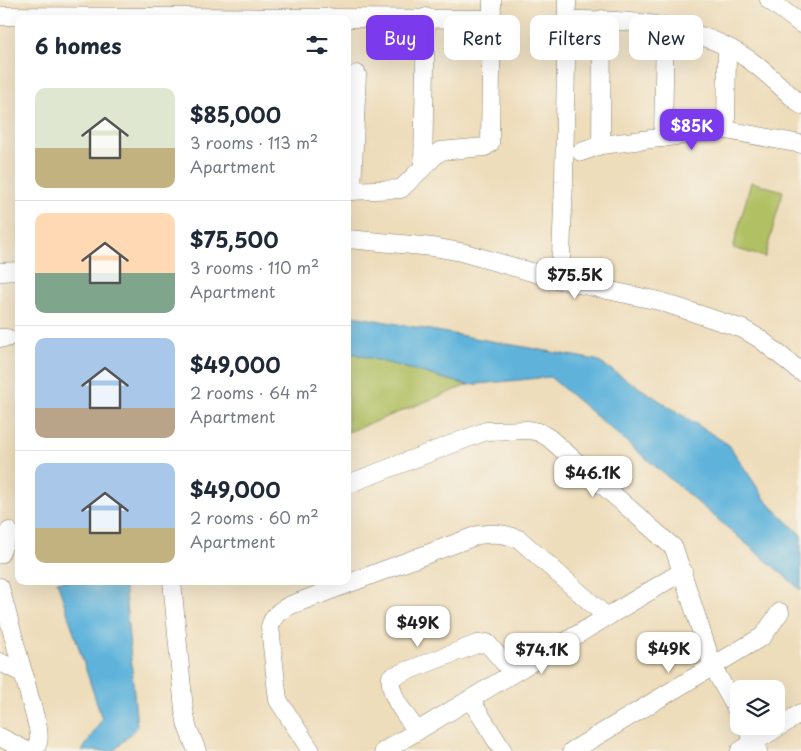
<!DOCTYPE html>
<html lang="en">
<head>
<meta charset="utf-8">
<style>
	:root { --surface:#fff; --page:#f6f6f7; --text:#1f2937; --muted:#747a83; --line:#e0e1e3; --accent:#7c3aed }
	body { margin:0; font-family:"Playpen Sans",sans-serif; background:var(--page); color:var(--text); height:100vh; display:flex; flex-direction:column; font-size:19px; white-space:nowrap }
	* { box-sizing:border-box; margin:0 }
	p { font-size:16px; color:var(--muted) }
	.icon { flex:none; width:28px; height:28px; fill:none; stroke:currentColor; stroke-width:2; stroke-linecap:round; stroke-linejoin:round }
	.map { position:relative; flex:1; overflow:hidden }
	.details { position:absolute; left:15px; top:15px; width:336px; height:570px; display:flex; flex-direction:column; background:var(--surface); border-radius:10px; box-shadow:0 5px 20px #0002 }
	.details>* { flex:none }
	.hud { position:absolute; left:366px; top:15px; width:359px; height:45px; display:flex; gap:10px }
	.buttons { position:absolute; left:730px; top:680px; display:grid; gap:10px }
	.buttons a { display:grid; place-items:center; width:55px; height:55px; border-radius:10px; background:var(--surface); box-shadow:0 5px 20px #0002; font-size:25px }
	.price { position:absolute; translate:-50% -42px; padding:0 11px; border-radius:10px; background:#fff; color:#222; font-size:16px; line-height:32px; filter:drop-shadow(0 1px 2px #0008) }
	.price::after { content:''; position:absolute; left:50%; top:30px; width:15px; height:11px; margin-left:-8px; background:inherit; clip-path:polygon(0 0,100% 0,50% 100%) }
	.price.current { background:var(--accent); color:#fff }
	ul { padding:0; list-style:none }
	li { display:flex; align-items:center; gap:15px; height:125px; padding:0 20px }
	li+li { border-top:1px solid var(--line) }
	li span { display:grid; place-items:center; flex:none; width:140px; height:100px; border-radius:10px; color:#555 }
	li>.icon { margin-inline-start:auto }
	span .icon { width:60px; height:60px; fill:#fffc; stroke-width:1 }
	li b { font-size:21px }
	h2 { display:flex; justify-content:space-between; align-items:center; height:60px; padding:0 20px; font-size:21px }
	.chip { padding:0 18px; border-radius:10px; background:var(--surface); box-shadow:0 5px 20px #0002; font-size:18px; line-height:45px }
	.chip.current { background:var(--accent); color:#fff }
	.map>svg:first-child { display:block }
	.green { fill:#b1c063; stroke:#666e40 }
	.water { fill:#5fb3db; stroke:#3e687c }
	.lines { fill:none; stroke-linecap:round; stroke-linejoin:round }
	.minor-casing { stroke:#857c6c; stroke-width:19 }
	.minor { stroke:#fff; stroke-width:18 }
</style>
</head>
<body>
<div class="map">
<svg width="801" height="751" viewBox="0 0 801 751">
	<rect width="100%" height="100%" fill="#f7f3e8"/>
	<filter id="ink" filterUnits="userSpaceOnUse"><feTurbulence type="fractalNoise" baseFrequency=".02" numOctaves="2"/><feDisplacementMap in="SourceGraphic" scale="10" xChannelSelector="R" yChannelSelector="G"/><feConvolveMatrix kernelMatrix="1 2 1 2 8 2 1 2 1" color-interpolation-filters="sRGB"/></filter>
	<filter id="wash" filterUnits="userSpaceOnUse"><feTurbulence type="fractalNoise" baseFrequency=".0096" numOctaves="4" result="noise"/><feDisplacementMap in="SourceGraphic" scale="20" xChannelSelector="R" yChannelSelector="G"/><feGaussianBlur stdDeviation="1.12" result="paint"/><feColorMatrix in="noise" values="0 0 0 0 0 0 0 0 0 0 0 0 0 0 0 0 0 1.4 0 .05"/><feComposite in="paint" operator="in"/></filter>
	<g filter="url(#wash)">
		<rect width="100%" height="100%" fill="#edb"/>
		<g class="green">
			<polygon points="751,182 783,191 765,257 733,248"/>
			<polygon points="348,352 468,385 348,432"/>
		</g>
		<g class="water">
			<polygon points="348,315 596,360 729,445 767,502 801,535 801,590 550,377 468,385 348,352"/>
			<polygon points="57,581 124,581 137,727 114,751 82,751 102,719"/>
		</g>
	</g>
	<g filter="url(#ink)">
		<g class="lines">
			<defs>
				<g id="minor">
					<polyline points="769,0 801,24"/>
					<polyline points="0,16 492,19"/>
					<path d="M570 20C631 19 696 24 748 59 767 72 784 90 801 105"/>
					<polyline points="726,130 727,48"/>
					<polyline points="663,138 665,26"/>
					<polyline points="601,145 602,19"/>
					<polyline points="581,152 601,145 726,130 801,144"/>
					<polyline points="423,167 426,17"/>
					<polyline points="348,191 401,189 440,151 485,147 490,143 492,0"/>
					<polyline points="352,191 357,74"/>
					<polyline points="348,239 433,247 461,252 560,280 659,301 743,329 760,339 801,372"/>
					<polyline points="0,272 19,271"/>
					<polyline points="560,280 564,182 567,0"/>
					<polyline points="0,338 7,338"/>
					<polyline points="348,484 486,431 529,430 539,432 549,438 674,548 713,667 739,714"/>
					<polyline points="0,554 9,531"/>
					<polyline points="172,581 184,710 187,726 197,751"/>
					<path d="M0 587 38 728C39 737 40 744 33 751"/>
					<polyline points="0,662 24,674"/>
					<polyline points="470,699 503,751"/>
					<polyline points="746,726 758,751"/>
					<path d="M417 731C406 715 389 697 391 677L477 644 487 643 513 673"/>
					<polyline points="0,737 27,751"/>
					<path d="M311 751 278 700 277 692 270 627C273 615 280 610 291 605L478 535C494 533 504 533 519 539L607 617"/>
					<polyline points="384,751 683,571"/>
					<polyline points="572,751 763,636 780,612"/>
					<polyline points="740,751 801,713"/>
				</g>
			</defs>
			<use href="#minor" class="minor-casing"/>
			<use href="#minor" class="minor"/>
		</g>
	</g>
</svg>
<div class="buttons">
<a><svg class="icon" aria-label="layers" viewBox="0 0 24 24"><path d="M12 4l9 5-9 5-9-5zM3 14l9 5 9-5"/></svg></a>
</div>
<b class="price current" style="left:692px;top:151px">$85K</b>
<b class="price" style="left:575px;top:300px">$75.5K</b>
<b class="price" style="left:593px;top:498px">$46.1K</b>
<b class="price" style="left:418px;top:648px">$49K</b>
<b class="price" style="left:669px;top:674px">$49K</b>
<b class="price" style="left:542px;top:675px">$74.1K</b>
<div class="hud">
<a class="chip current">Buy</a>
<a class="chip">Rent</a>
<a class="chip">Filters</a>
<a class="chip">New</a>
</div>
<section class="details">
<h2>6 homes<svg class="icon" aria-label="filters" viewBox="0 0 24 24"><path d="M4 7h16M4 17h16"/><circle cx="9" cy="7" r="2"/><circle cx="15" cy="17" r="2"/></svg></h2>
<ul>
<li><span style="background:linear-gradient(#dfe7d0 60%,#c2b280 0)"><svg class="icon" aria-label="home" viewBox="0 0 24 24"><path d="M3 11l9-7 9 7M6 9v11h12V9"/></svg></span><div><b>$85,000</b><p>3 rooms · 113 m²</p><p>Apartment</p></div></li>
<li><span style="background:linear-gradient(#ffd9b3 60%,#7fa58c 0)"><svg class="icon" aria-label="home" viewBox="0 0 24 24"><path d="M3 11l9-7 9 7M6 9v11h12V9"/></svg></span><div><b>$75,500</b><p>3 rooms · 110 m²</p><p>Apartment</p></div></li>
<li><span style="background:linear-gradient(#a9c7e8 70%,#b9a48a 0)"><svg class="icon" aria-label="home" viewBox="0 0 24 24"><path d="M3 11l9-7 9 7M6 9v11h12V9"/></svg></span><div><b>$49,000</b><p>2 rooms · 64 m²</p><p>Apartment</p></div></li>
<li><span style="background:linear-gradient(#a9c7e8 65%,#c2b280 0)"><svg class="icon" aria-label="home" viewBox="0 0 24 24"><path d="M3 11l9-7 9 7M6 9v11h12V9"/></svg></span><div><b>$49,000</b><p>2 rooms · 60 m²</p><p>Apartment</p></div></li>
</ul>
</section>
</div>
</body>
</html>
